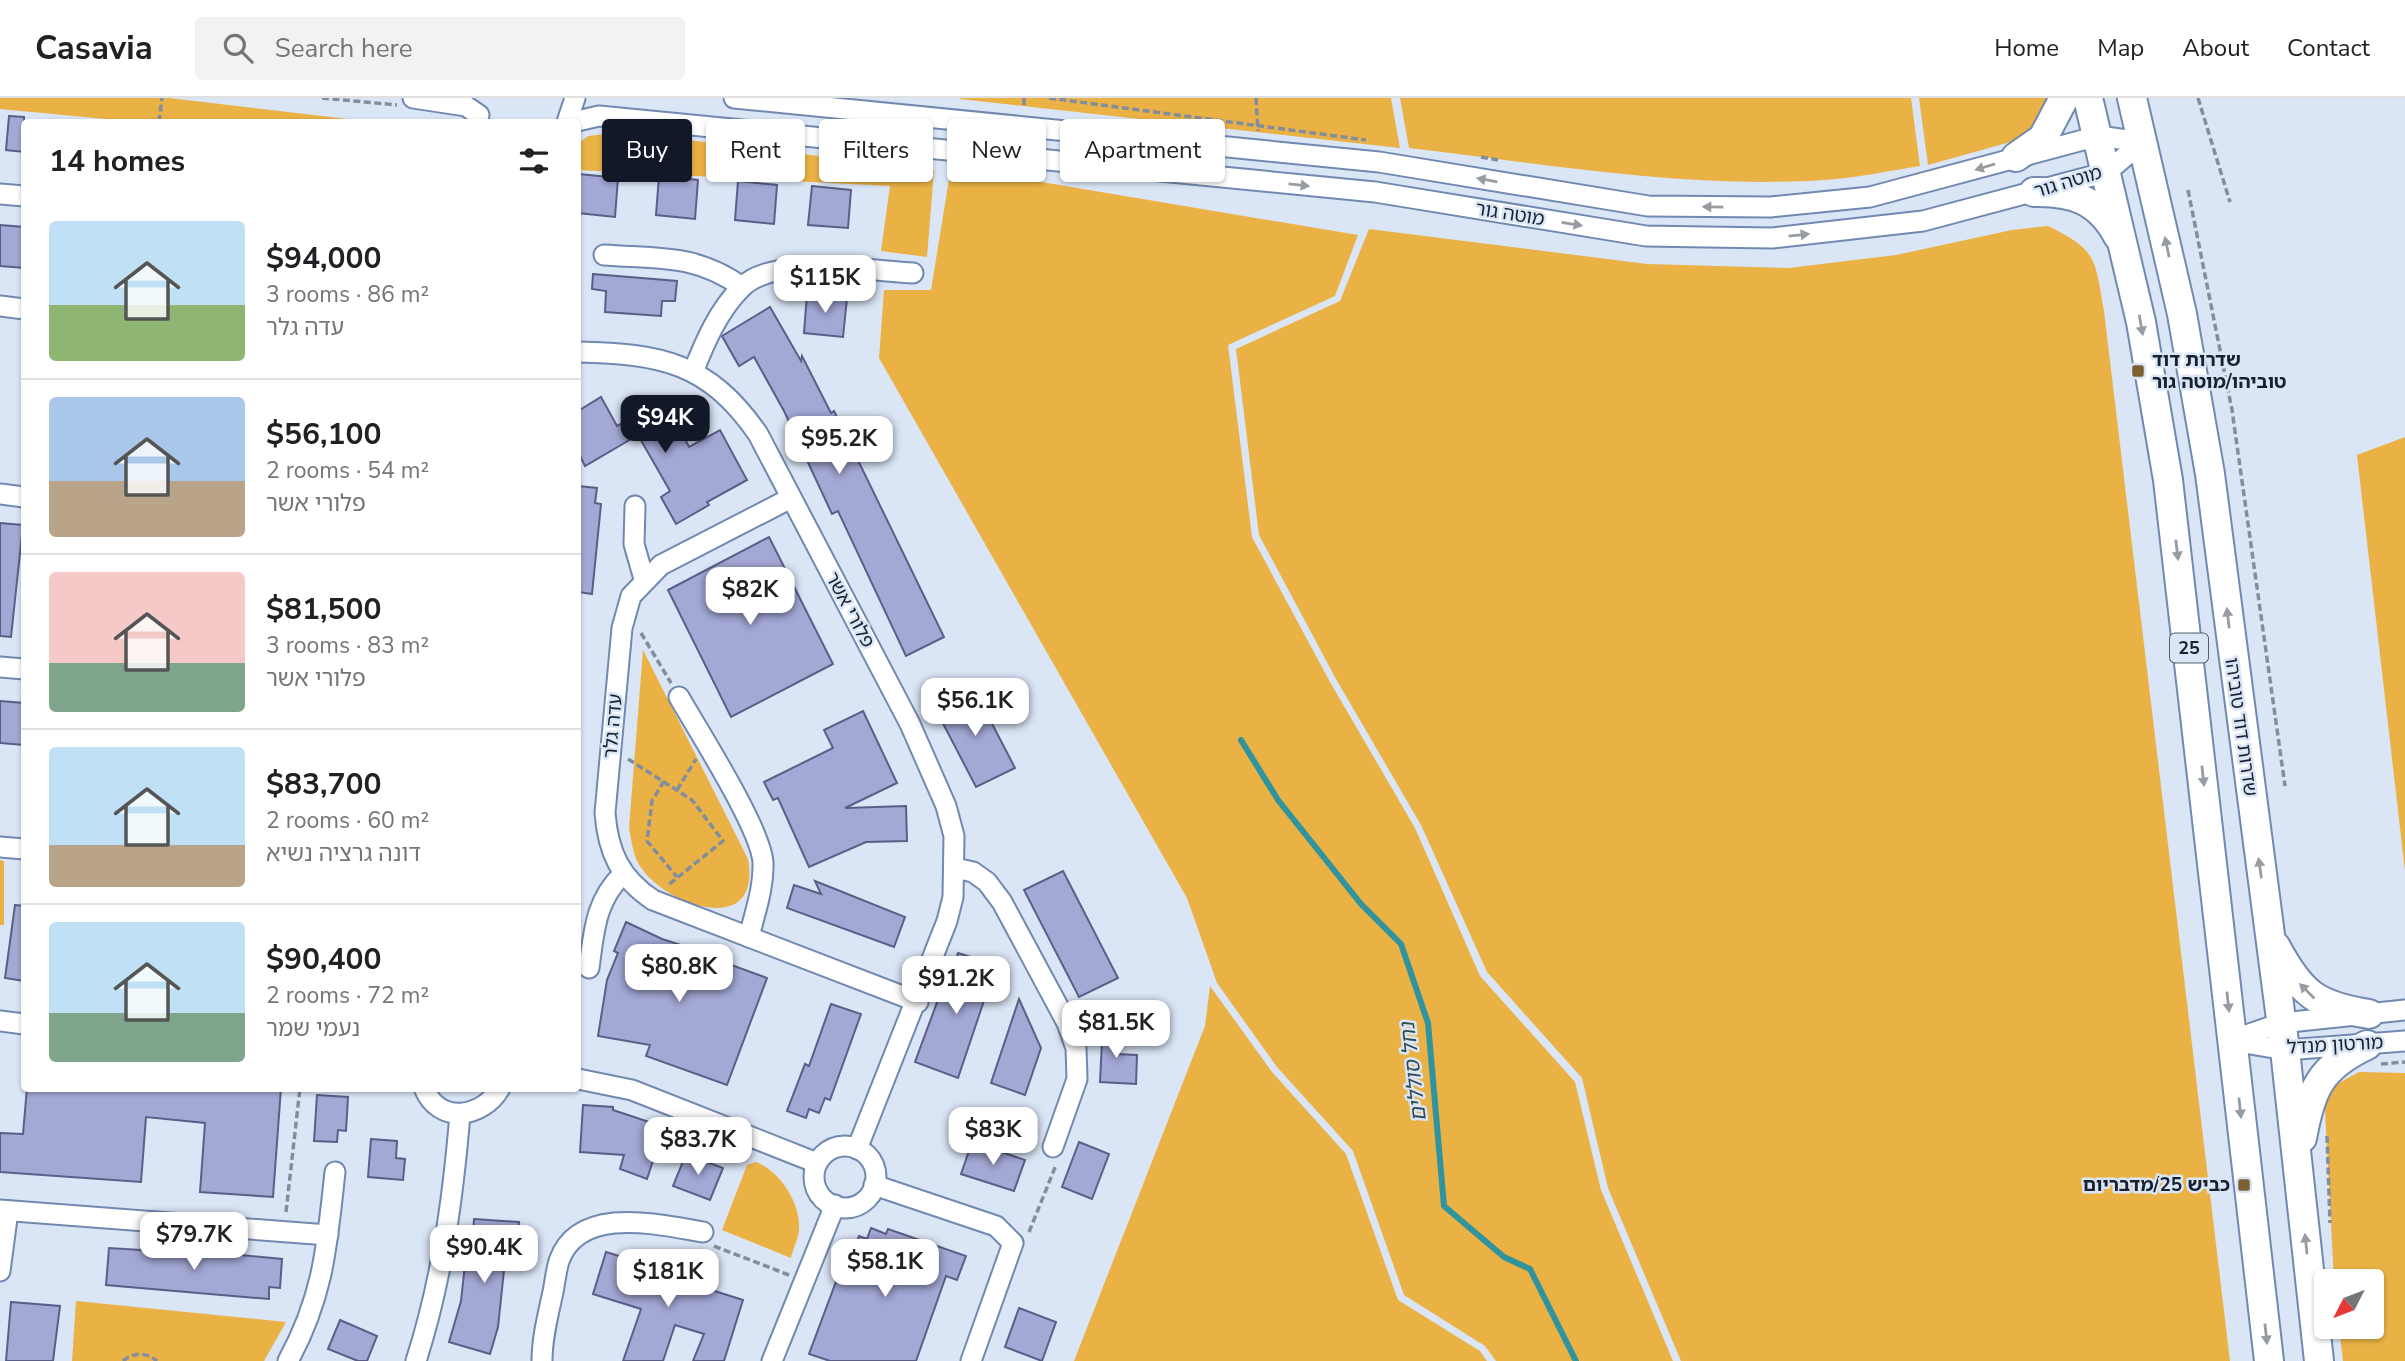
<!DOCTYPE html>
<html lang="en">
<head>
<meta charset="utf-8">
<style>
	:root { --surface:#fff; --page:#f2f2f2; --text:#202124; --muted:#757577; --line:#e0e0e0; --accent:#111827 }
	body { margin:0; font-family:"Nunito Sans","Noto Sans Hebrew",sans-serif; background:var(--page); color:var(--text); height:100vh; display:flex; flex-direction:column; font-size:26px; white-space:nowrap }
	* { box-sizing:border-box; margin:0 }
	p { font-size:23px; color:var(--muted) }
	.icon { flex:none; width:38px; height:38px; fill:none; stroke:currentColor; stroke-width:2; stroke-linecap:round; stroke-linejoin:round }
	.map { position:relative; flex:1; overflow:hidden }
	.side { position:absolute; left:21px; top:21px; width:560px; height:973px; display:flex; flex-direction:column; background:var(--surface); border-radius:7px; box-shadow:0 2px 5px #0004 }
	.side>* { flex:none }
	.top-card { position:absolute; left:602px; top:21px; width:665px; height:63px; display:flex; gap:14px }
	.needle { width:46px; rotate:228deg }
	.buttons { position:absolute; left:2314px; top:1171px; display:grid; gap:14px }
	.buttons a { display:grid; place-items:center; width:70px; height:70px; border-radius:7px; background:var(--surface); box-shadow:0 2px 5px #0004; font-size:35px }
	.price { position:absolute; translate:-50% -60px; padding:0 16px; border-radius:14px; background:#fff; color:#222; font-size:23px; line-height:46px; filter:drop-shadow(0 2px 4px #0008) }
	.price::after { content:''; position:absolute; left:50%; top:42px; width:21px; height:16px; margin-left:-10px; background:inherit; clip-path:polygon(0 0,100% 0,50% 100%) }
	.price.on { background:var(--accent); color:#fff }
	ul { padding:0; list-style:none }
	li { display:flex; align-items:center; gap:21px; height:175px; padding:0 28px }
	li+li { border-top:2px solid var(--line) }
	li span { display:grid; place-items:center; flex:none; width:196px; height:140px; border-radius:7px; color:#555 }
	li>.icon { margin-inline-start:auto }
	span .icon { width:84px; height:84px; fill:#fffc; stroke-width:1 }
	li b { font-size:30px }
	h2 { display:flex; justify-content:space-between; align-items:center; height:84px; padding:0 28px; font-size:30px }
	.tag { padding:0 24px; border-radius:7px; background:var(--surface); box-shadow:0 2px 5px #0004; font-size:24px; line-height:63px }
	.tag.on { background:var(--accent); color:#fff }
	header { display:flex; align-items:center; gap:42px; box-sizing:border-box; height:98px; padding:0 35px; background:var(--surface); border-bottom:2px solid var(--line) }
	header strong { font-size:33px }
	nav { display:flex; gap:38px; margin-inline-start:auto; font-size:24px }
	.search { width:490px; height:63px; background:var(--page); display:flex; align-items:center; gap:18px; box-sizing:border-box; padding:0 24px; border-radius:7px; color:var(--muted); font-size:26px }
	.map>svg:first-child { display:block }
	.green { fill:#eab144 }
	.lines { fill:none; stroke-linecap:round; stroke-linejoin:round }
	.stream { stroke:#30949e; stroke-width:6 }
	.building { fill:#a3a8d5; stroke:#5b5e87; stroke-width:2 }
	.minor-casing { stroke:#7189b0; stroke-width:23 }
	.highway-casing { stroke:#7189b0; stroke-width:32 }
	.path { stroke:#828d9d; stroke-width:3.5; stroke-dasharray:7 3.5; stroke-linecap:butt }
	.minor { stroke:#fff; stroke-width:19 }
	.highway { stroke:#fff; stroke-width:28 }
	.oneway { fill:#979ba2 }
	.poi-dot { fill:#7b6132; stroke:#dae5f6; stroke-width:2.5 }
	.labels { text-anchor:middle; dominant-baseline:central; stroke-width:5; stroke-linejoin:round; paint-order:stroke }
	.shield { fill:#dae5f6; stroke:#525c6b; stroke-width:2 }
	.shield-label { font-size:18px; font-weight:bold; fill:#172130 }
	.street-label { font-size:19px; fill:#172130; stroke:#dae5f6 }
	.poi-label { font-size:19px; font-weight:bold; fill:#172130; stroke:#dae5f6; text-anchor:start }
	.water-label { font-size:21px; font-style:italic; fill:#2e4b4d; stroke:#dae5f6 }
</style>
</head>
<body>
<header>
<strong>Casavia</strong>
<div class="search"><svg class="icon" aria-label="search" viewBox="0 0 24 24"><circle cx="10" cy="10" r="6"/><path d="M15 15l6 6"/></svg>Search here</div>
<nav><a>Home</a><a>Map</a><a>About</a><a>Contact</a></nav>
</header>
<div class="map">
<svg width="2405" height="1263" viewBox="0 0 2405 1263">
	<rect width="100%" height="100%" fill="#dae5f6"/>
	<g class="green">
		<polygon points="0,0 169,0 373,24 138,24 0,11"/>
		<polygon points="960,0 1391,0 1400,50 960,1"/>
		<path d="M1400 0H1911L1920 68C1888 73 1856 80 1824 82 1686 91 1546 66 1409 50Z"/>
		<polygon points="1919,0 2048,0 2039,26 2014,43 1928,67"/>
		<polygon points="623,34 934,72 927,159 881,153 890,88 578,72 578,46 588,38"/>
		<polygon points="951,69 1358,137 1335,198 1228,247 1252,439 1330,584 1415,730 1480,878 1575,984 1601,1092 1673,1263 1496,1263 1485,1248 1404,1197 1353,1053 1277,969 1217,885 1187,800 879,260 884,192 931,192"/>
		<path d="M2048 128C2098 152 2095 162 2104 213L2230 1263H1681L1608 1090 1582 980 1487 874 1421 727 1336 581 1259 437 1236 251 1340 203 1369 131 1647 166 1789 170 1896 157 2012 132Z"/>
		<polygon points="2405,339 2405,773 2357,357"/>
		<path d="M643 552 748 761C762 840 668 808 642 771 633 759 632 745 629 730Z"/>
		<polygon points="0,762 4,763 4,827 0,827"/>
		<polygon points="1210,888 1272,974 1346,1056 1398,1202 1480,1253 1487,1263 1074,1263 1205,928"/>
		<polygon points="2359,974 2405,975 2405,1263 2343,1263 2339,1229 2371,1228 2371,1183 2334,1183 2324,993"/>
		<path d="M756 1064C781 1074 801 1106 799 1132 798 1141 793 1151 791 1160L722 1132 747 1067Z"/>
		<polygon points="76,1203 286,1224 264,1263 72,1263"/>
	</g>
	<g class="lines">
		<polyline class="stream" points="1241,642 1278,702 1361,806 1401,846 1428,925 1444,1108 1504,1159 1530,1171 1576,1263"/>
	</g>
	<g class="building">
		<polygon points="9,18 24,19 24,54 6,52"/>
		<polygon points="579,76 618,80 615,119 578,115"/>
		<polygon points="659,78 698,82 695,121 656,117"/>
		<polygon points="738,83 777,87 774,126 735,122"/>
		<polygon points="812,88 851,92 848,130 808,127"/>
		<polygon points="0,127 24,129 24,170 0,168"/>
		<polygon points="593,176 677,183 675,203 662,203 661,218 605,214 606,193 592,191"/>
		<polygon points="807,196 847,200 843,239 804,235"/>
		<polygon points="770,209 801,263 802,258 831,315 834,313 944,539 906,558 838,413 832,416 784,313 754,259 739,268 722,238"/>
		<polygon points="601,299 617,328 665,302 689,349 720,332 747,382 707,404 709,407 676,426 661,399 670,393 638,337 585,368 578,354 578,313"/>
		<polygon points="578,388 597,390 595,405 601,406 592,496 578,494"/>
		<polygon points="0,425 23,427 11,539 0,538"/>
		<polygon points="769,439 833,566 731,619 668,492"/>
		<polygon points="974,591 1015,670 976,689 935,610"/>
		<polygon points="0,603 24,605 24,647 0,645"/>
		<polygon points="863,613 897,685 845,710 906,708 907,743 866,744 809,769 778,700 773,702 764,684 833,650 824,632"/>
		<polygon points="1063,773 1118,880 1079,899 1024,792"/>
		<polygon points="815,783 905,819 894,849 787,810 794,787 821,796"/>
		<polygon points="15,807 24,808 24,883 5,880"/>
		<polygon points="626,824 662,841 724,861 723,864 767,880 727,987 646,958 650,947 598,938 607,882 618,855 614,853"/>
		<polygon points="958,855 996,867 958,980 915,964 939,899 944,900"/>
		<polygon points="1019,901 1041,950 1025,997 991,985"/>
		<polygon points="831,906 861,916 830,1002 825,1000 819,1015 809,1011 806,1020 787,1013 805,966 809,968"/>
		<polygon points="1103,924 1116,925 1116,956 1137,957 1136,986 1100,984"/>
		<polygon points="27,990 281,990 273,1099 200,1094 205,1025 146,1019 141,1084 0,1074 0,1035 23,1036"/>
		<polygon points="317,997 348,999 346,1033 338,1032 337,1044 314,1043"/>
		<polygon points="583,1007 613,1009 613,1012 664,1029 647,1081 620,1071 624,1057 580,1054"/>
		<polygon points="371,1041 397,1043 396,1060 405,1061 403,1082 368,1079"/>
		<polygon points="972,1044 1025,1062 1014,1093 961,1076"/>
		<polygon points="1079,1044 1109,1056 1092,1101 1062,1089"/>
		<polygon points="686,1056 723,1070 710,1102 673,1088"/>
		<polygon points="474,1121 519,1124 517,1154 506,1153 498,1229 490,1256 449,1244 461,1203 465,1166 471,1167"/>
		<polygon points="871,1130 886,1136 888,1131 966,1158 957,1182 946,1178 916,1263 830,1263 809,1256 840,1173 845,1175 859,1138 867,1141"/>
		<polygon points="158,1149 282,1161 280,1190 269,1189 269,1201 106,1187 109,1150 158,1153"/>
		<polygon points="606,1154 691,1180 689,1185 743,1202 724,1263 693,1263 704,1236 675,1227 663,1263 623,1263 641,1211 593,1196"/>
		<polygon points="11,1204 60,1208 53,1263 6,1263"/>
		<polygon points="1019,1210 1056,1224 1042,1263 1005,1249"/>
		<polygon points="340,1222 377,1238 367,1263 358,1263 328,1251"/>
	</g>
	<g class="lines">
		<defs>
			<g id="minor">
				<polyline points="413,0 466,8 479,17"/>
				<polyline points="734,0 1379,64 1648,108 1770,109 1870,99 2098,38 2142,44"/>
				<polyline points="567,24 575,0"/>
				<polyline points="573,24 599,18 1375,94 1646,138 1706,139 1772,140 1923,123 2107,74 2142,44"/>
				<polyline points="0,96 24,98"/>
				<path d="M604 157C659 161 696 156 742 189"/>
				<polyline points="0,208 24,211"/>
				<path d="M578 254C661 256 708 264 758 336L910 626 946 708 954 738 953 799 947 823 857 1051"/>
				<path d="M693 274C705 244 718 213 741 190 774 156 869 173 913 175"/>
				<polyline points="0,396 24,399"/>
				<path d="M791 400 661 467 631 498 622 530 605 715C608 754 620 780 653 802L918 904"/>
				<polyline points="635,408 634,446 644,481"/>
				<polyline points="0,569 24,571"/>
				<path d="M679 599C699 634 760 729 763 764 764 790 755 814 749 839"/>
				<polyline points="0,749 24,751"/>
				<polyline points="955,770 973,774 987,784 1002,804 1067,925 1076,950 1077,981 1053,1049"/>
				<path d="M589 870C594 834 595 803 623 776"/>
				<polyline points="0,923 24,926"/>
				<polyline points="2232,942 2281,925 2405,912"/>
				<polyline points="2233,943 2285,952 2405,943"/>
				<polyline points="578,981 632,992 817,1065"/>
				<path d="M424 990C439 1027 483 1020 500 990"/>
				<circle cx="845" cy="1079" r="31"/>
				<polyline points="874,1087 996,1128 1013,1145 971,1263"/>
				<polyline points="0,1112 328,1137"/>
				<polyline points="0,1173 8,1113"/>
				<path d="M288 1263C324 1197 327 1147 335 1074"/>
				<path d="M416 1263C442 1182 453 1100 460 1016"/>
				<path d="M542 1263C542 1240 548 1217 553 1194 555 1184 556 1173 559 1163 579 1106 660 1127 703 1134"/>
				<polyline points="772,1263 835,1107"/>
			</g>
			<g id="highway">
				<polyline points="2088,0 2141,224 2168,382 2269,1263"/>
				<polyline points="2132,0 2182,216 2210,376 2285,952 2319,1263"/>
				<polyline points="2016,59 2043,40 2064,0"/>
				<path d="M2034 94C2072 93 2099 102 2118 138"/>
				<path d="M2276 849C2301 896 2317 908 2369 916"/>
				<path d="M2302 1040C2311 991 2320 969 2367 947"/>
			</g>
		</defs>
		<use href="#minor" class="minor-casing"/>
		<use href="#highway" class="highway-casing"/>
		<g class="path">
			<polyline points="322,0 397,7"/>
			<polyline points="1024,0 1024,9"/>
			<polyline points="1049,0 1366,42"/>
			<polyline points="1256,0 1258,33"/>
			<polyline points="2198,0 2230,104"/>
			<polyline points="159,24 162,0"/>
			<polyline points="1481,59 1498,62"/>
			<polyline points="2188,92 2232,312 2285,688"/>
			<polyline points="641,535 671,585"/>
			<polyline points="628,661 692,702 723,743 667,788"/>
			<polyline points="664,683 652,703 647,743 677,779"/>
			<polyline points="677,692 696,661"/>
			<polyline points="2381,966 2405,964"/>
			<polyline points="2327,1038 2330,1125"/>
			<polyline points="286,1114 300,990"/>
			<polyline points="1029,1134 1056,1067"/>
			<polyline points="714,1148 789,1177"/>
			<path d="M123 1263C134 1254 146 1254 157 1263"/>
		</g>
		<use href="#minor" class="minor"/>
		<use href="#highway" class="highway"/>
	</g>
	<defs><path id="oneway-solid" d="M-6-.8H1V-3.2L6.5 0L1 3.2V.8H-6Z" transform="scale(1.75)"/></defs>
	<g class="oneway">
		<use href="#oneway-solid" transform="translate(1985 69) rotate(163)"/>
		<use href="#oneway-solid" transform="translate(1487 82) rotate(-170)"/>
		<use href="#oneway-solid" transform="translate(1299 87) rotate(6)"/>
		<use href="#oneway-solid" transform="translate(1713 109) rotate(-179)"/>
		<use href="#oneway-solid" transform="translate(1572 126) rotate(9)"/>
		<use href="#oneway-solid" transform="translate(1799 137) rotate(-6)"/>
		<use href="#oneway-solid" transform="translate(2167 149) rotate(-102)"/>
		<use href="#oneway-solid" transform="translate(2141 227) rotate(80)"/>
		<use href="#oneway-solid" transform="translate(2177 452) rotate(83)"/>
		<use href="#oneway-solid" transform="translate(2228 520) rotate(-97)"/>
		<use href="#oneway-solid" transform="translate(2203 678) rotate(84)"/>
		<use href="#oneway-solid" transform="translate(2260 770) rotate(-98)"/>
		<use href="#oneway-solid" transform="translate(2307 893) rotate(-135)"/>
		<use href="#oneway-solid" transform="translate(2228 904) rotate(84)"/>
		<use href="#oneway-solid" transform="translate(2240 1010) rotate(84)"/>
		<use href="#oneway-solid" transform="translate(2306 1146) rotate(-96)"/>
		<use href="#oneway-solid" transform="translate(2266 1236) rotate(84)"/>
	</g>
	<g class="poi-dot">
		<rect x="2131" y="266" width="14" height="14" rx="3.5"/>
		<rect x="2237" y="1080" width="14" height="14" rx="3.5"/>
	</g>
	<g class="labels">
		<rect class="shield" x="2170" y="535.5" width="38" height="29" rx="5"/>
		<g class="shield-label">
			<text x="2189" y="550">25</text>
		</g>
		<g class="street-label">
			<text transform="translate(2068 84) rotate(-17)">מוטה גור</text>
			<text transform="translate(1510 116) rotate(9)">מוטה גור</text>
			<text transform="translate(850 512) rotate(62)">פלורי אשר</text>
			<text transform="translate(613 628) rotate(-85)">עדה גלר</text>
			<text transform="translate(2241 629) rotate(82)">שדרות דוד טוביהו</text>
			<text transform="translate(2335 947) rotate(-3)">מורטון מנדל</text>
		</g>
		<g class="poi-label">
			<text x="2152" y="262">שדרות דוד<tspan x="2152" dy="22">טוביהו/מוטה גור</tspan></text>
			<text x="2230" y="1087" text-anchor="end">כביש 25/מדבריום</text>
		</g>
		<g class="water-label">
			<text transform="translate(1413 974) rotate(-97)">נחל סוללים</text>
		</g>
	</g>
</svg>
<div class="buttons">
<a><svg class="needle" viewBox="-14 -14 28 28"><path d="M0-13l5 13h-10z" fill="#e53935"/><path d="M0 13l5-13h-10z" fill="#757577"/></svg></a>
</div>
<b class="price" style="left:825px;top:217px">$115K</b>
<b class="price on" style="left:665px;top:357px">$94K</b>
<b class="price" style="left:839px;top:378px">$95.2K</b>
<b class="price" style="left:750px;top:529px">$82K</b>
<b class="price" style="left:975px;top:640px">$56.1K</b>
<b class="price" style="left:679px;top:906px">$80.8K</b>
<b class="price" style="left:956px;top:918px">$91.2K</b>
<b class="price" style="left:1116px;top:962px">$81.5K</b>
<b class="price" style="left:993px;top:1069px">$83K</b>
<b class="price" style="left:698px;top:1079px">$83.7K</b>
<b class="price" style="left:194px;top:1174px">$79.7K</b>
<b class="price" style="left:484px;top:1187px">$90.4K</b>
<b class="price" style="left:885px;top:1201px">$58.1K</b>
<b class="price" style="left:668px;top:1211px">$181K</b>
<div class="top-card">
<a class="tag on">Buy</a>
<a class="tag">Rent</a>
<a class="tag">Filters</a>
<a class="tag">New</a>
<a class="tag">Apartment</a>
</div>
<section class="side">
<h2>14 homes<svg class="icon" aria-label="filters" viewBox="0 0 24 24"><path d="M4 7h16M4 17h16"/><circle cx="9" cy="7" r="2"/><circle cx="15" cy="17" r="2"/></svg></h2>
<ul>
<li><span style="background:linear-gradient(#bfe0f5 60%,#8fb573 0)"><svg class="icon" aria-label="home" viewBox="0 0 24 24"><path d="M3 11l9-7 9 7M6 9v11h12V9"/></svg></span><div><b>$94,000</b><p>3 rooms · 86 m²</p><p>עדה גלר</p></div></li>
<li><span style="background:linear-gradient(#a9c7e8 60%,#b9a48a 0)"><svg class="icon" aria-label="home" viewBox="0 0 24 24"><path d="M3 11l9-7 9 7M6 9v11h12V9"/></svg></span><div><b>$56,100</b><p>2 rooms · 54 m²</p><p>פלורי אשר</p></div></li>
<li><span style="background:linear-gradient(#f6c9c9 65%,#7fa58c 0)"><svg class="icon" aria-label="home" viewBox="0 0 24 24"><path d="M3 11l9-7 9 7M6 9v11h12V9"/></svg></span><div><b>$81,500</b><p>3 rooms · 83 m²</p><p>פלורי אשר</p></div></li>
<li><span style="background:linear-gradient(#bfe0f5 70%,#b9a48a 0)"><svg class="icon" aria-label="home" viewBox="0 0 24 24"><path d="M3 11l9-7 9 7M6 9v11h12V9"/></svg></span><div><b>$83,700</b><p>2 rooms · 60 m²</p><p>דונה גרציה נשיא</p></div></li>
<li><span style="background:linear-gradient(#bfe0f5 65%,#7fa58c 0)"><svg class="icon" aria-label="home" viewBox="0 0 24 24"><path d="M3 11l9-7 9 7M6 9v11h12V9"/></svg></span><div><b>$90,400</b><p>2 rooms · 72 m²</p><p>נעמי שמר</p></div></li>
</ul>
</section>
</div>
</body>
</html>
